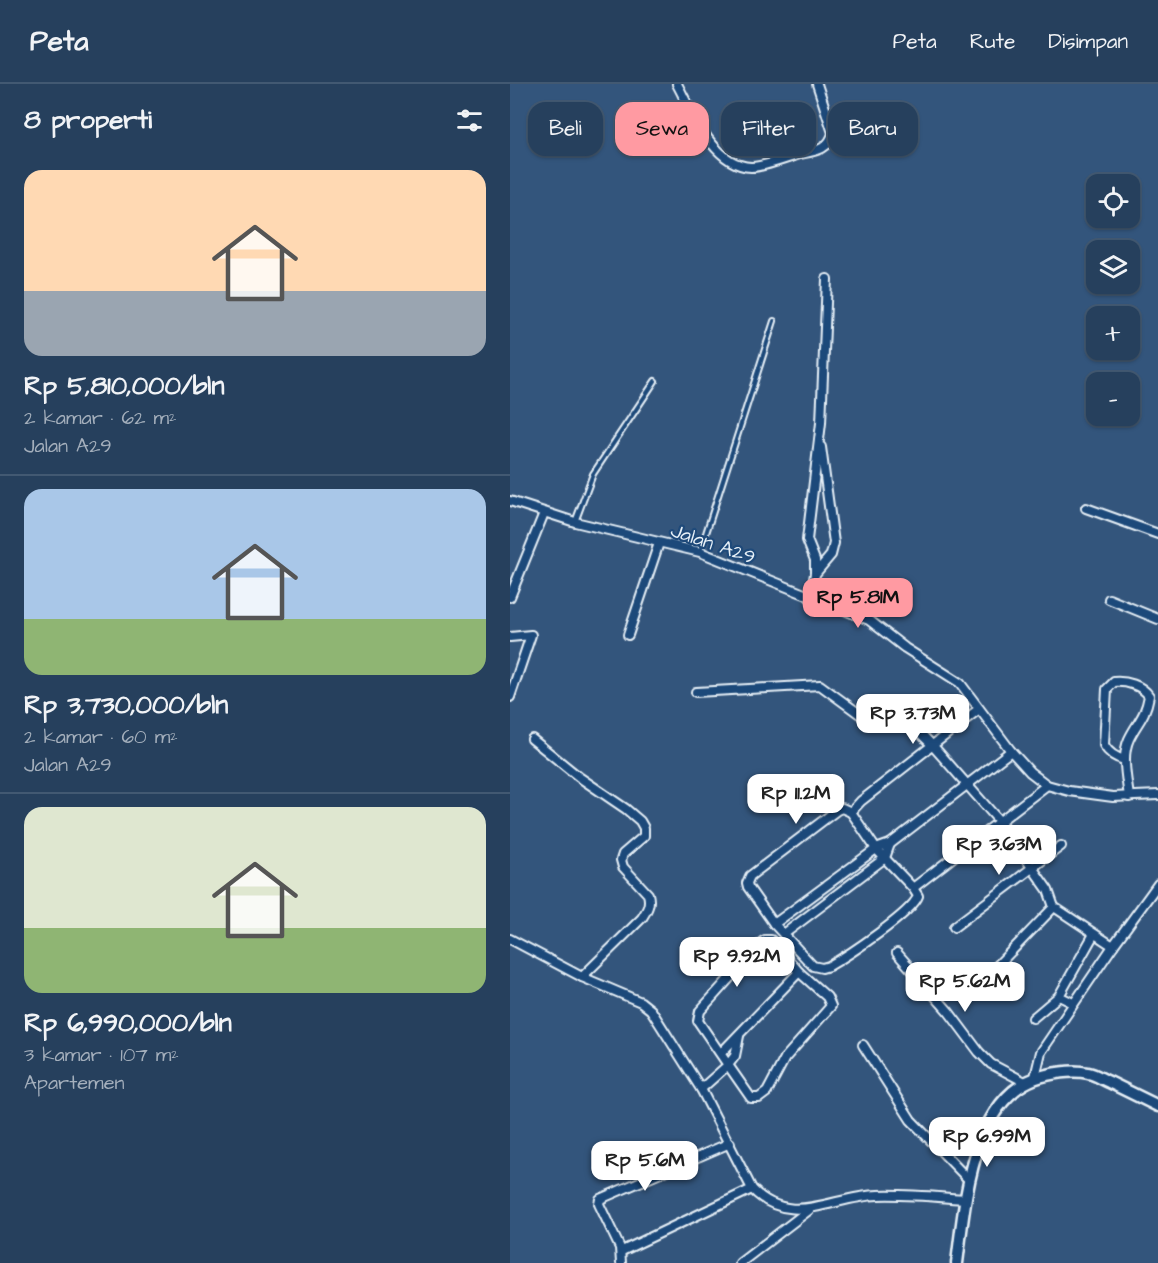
<!DOCTYPE html>
<html lang="id">
<head>
<meta charset="utf-8">
<style>
	:root { --surface:#26405d; --page:#324b66; --text:#f1f3f6; --muted:#a4afbc; --line:#425972; --accent:#ff9aa2 }
	body { margin:0; font-family:"Architects Daughter",sans-serif; background:var(--page); color:var(--text); height:100vh; display:flex; flex-direction:column; font-size:22px; white-space:nowrap }
	* { box-sizing:border-box; margin:0 }
	p { font-size:20px; color:var(--muted) }
	.icon { flex:none; width:33px; height:33px; fill:none; stroke:currentColor; stroke-width:2; stroke-linecap:round; stroke-linejoin:round }
	.map { position:relative; flex:1; overflow:hidden }
	.side { display:flex; flex-direction:column; background:var(--surface); width:510px }
	.side>* { flex:none }
	.top-card { position:absolute; left:18px; top:18px; width:540px; height:54px; display:flex; gap:12px }
	.buttons { position:absolute; left:576px; top:90px; display:grid; gap:12px }
	.buttons a { display:grid; place-items:center; width:54px; height:54px; border-radius:12px; background:var(--surface); box-shadow:0 2px 4px #0004,0 0 0 2px var(--line); font-size:30px }
	.price { position:absolute; translate:-50% -51px; padding:0 14px; border-radius:12px; background:#fff; color:#222; font-size:20px; line-height:39px; filter:drop-shadow(0 2px 3px #0008) }
	.price::after { content:''; position:absolute; left:50%; top:36px; width:18px; height:14px; margin-left:-9px; background:inherit; clip-path:polygon(0 0,100% 0,50% 100%) }
	.price.current { background:var(--accent); color:#111 }
	ul { padding:0; list-style:none }
	li { display:grid; align-content:center; gap:12px; height:318px; padding:0 24px }
	li+li { border-top:2px solid var(--line) }
	li span { display:grid; place-items:center; height:186px; border-radius:18px; color:#555 }
	li>.icon { margin-inline-start:auto }
	span .icon { width:108px; height:108px; fill:#fffc; stroke-width:1 }
	li b { font-size:26px }
	h2 { display:flex; justify-content:space-between; align-items:center; height:72px; padding:0 24px; font-size:26px }
	.chip { padding:0 21px; border-radius:18px; background:var(--surface); box-shadow:0 2px 4px #0004,0 0 0 2px var(--line); font-size:21px; line-height:54px }
	.chip.current { background:var(--accent); color:#111 }
	header { display:flex; align-items:center; gap:36px; box-sizing:border-box; height:84px; padding:0 30px; background:var(--surface); border-bottom:2px solid var(--line) }
	header strong { font-size:28px }
	nav { display:flex; gap:33px; margin-inline-start:auto; font-size:21px }
	main { display:flex; flex:1; min-height:0 }
	.map>svg:first-child { display:block }
	.lines { fill:none; stroke-linecap:round; stroke-linejoin:round }
	.lane-casing { stroke:#e8f1f8; stroke-width:8 }
	.street-casing { stroke:#e8f1f8; stroke-width:12 }
	.secondary-casing { stroke:#e8f1f8; stroke-width:15 }
	.lane { stroke:#1f4a7a; stroke-width:4 }
	.street { stroke:#1f4a7a; stroke-width:8 }
	.secondary { stroke:#1f4a7a; stroke-width:10 }
	.labels { text-anchor:middle; dominant-baseline:central; stroke-width:4.5; stroke-linejoin:round; paint-order:stroke }
	.street-label { font-size:20px; fill:#e8f1f8; stroke:#1f4a7a }
</style>
</head>
<body>
<header>
<strong>Peta</strong>
<nav><a>Peta</a><a>Rute</a><a>Disimpan</a></nav>
</header>
<main>
<section class="side">
<h2>8 properti<svg class="icon" aria-label="filters" viewBox="0 0 24 24"><path d="M4 7h16M4 17h16"/><circle cx="9" cy="7" r="2"/><circle cx="15" cy="17" r="2"/></svg></h2>
<ul>
<li><span style="background:linear-gradient(#ffd9b3 65%,#9aa5b1 0)"><svg class="icon" aria-label="home" viewBox="0 0 24 24"><path d="M3 11l9-7 9 7M6 9v11h12V9"/></svg></span><div><b>Rp 5,810,000/bln</b><p>2 kamar · 62 m²</p><p>Jalan A29</p></div></li>
<li><span style="background:linear-gradient(#a9c7e8 70%,#8fb573 0)"><svg class="icon" aria-label="home" viewBox="0 0 24 24"><path d="M3 11l9-7 9 7M6 9v11h12V9"/></svg></span><div><b>Rp 3,730,000/bln</b><p>2 kamar · 60 m²</p><p>Jalan A29</p></div></li>
<li><span style="background:linear-gradient(#dfe7d0 65%,#8fb573 0)"><svg class="icon" aria-label="home" viewBox="0 0 24 24"><path d="M3 11l9-7 9 7M6 9v11h12V9"/></svg></span><div><b>Rp 6,990,000/bln</b><p>3 kamar · 107 m²</p><p>Apartemen</p></div></li>
</ul>
</section>
<div class="map">
<svg width="648" height="1179" viewBox="0 0 648 1179">
	<rect width="100%" height="100%" fill="#33557c"/>
	<filter id="ink" filterUnits="userSpaceOnUse"><feTurbulence type="fractalNoise" baseFrequency=".0167" numOctaves="2"/><feDisplacementMap in="SourceGraphic" scale="12" xChannelSelector="R" yChannelSelector="G"/><feConvolveMatrix kernelMatrix="1 2 1 2 8 2 1 2 1" color-interpolation-filters="sRGB"/></filter>
	<g filter="url(#ink)">
		<g class="lines">
			<defs>
				<g id="lane">
					<polyline points="65,438 83,390 145,297"/>
					<polyline points="190,468 264,237"/>
				</g>
				<g id="street">
					<path d="M167 0C182 28 204 82 241 83 254 83 277 74 290 70 305 67 319 66 323 49L307 0"/>
					<polyline points="0,417 65,438 190,468 359,536 395,564 450,599 501,667 520,688 537,701 559,707 603,713 648,711"/>
					<polyline points="576,424 648,450"/>
					<polyline points="305,490 321,471 324,459 311,363"/>
					<polyline points="0,513 34,429"/>
					<polyline points="300,514 305,490 305,476 297,456 311,339 317,195"/>
					<polyline points="599,515 648,535"/>
					<polyline points="118,551 149,459"/>
					<polyline points="0,553 21,551 0,613"/>
					<polyline points="186,608 310,601 355,634 404,643 423,662 490,738 538,806 544,823 603,862"/>
					<path d="M469 625 351 717 341 728 332 724 327 726 240 792 237 799 238 803 264 840 303 882 312 884 319 882C337 872 402 829 408 812L403 804 537 701"/>
					<path d="M22 655 69 693 116 725 130 737 134 744V752L113 770 111 776 113 783 138 810C141 820 137 826 132 834L72 893"/>
					<path d="M615 676C606 674 599 670 594 661L597 605 604 598C616 597 632 601 639 612 635 634 627 638 619 655 611 672 617 696 619 713"/>
					<polyline points="341,728 366,765 403,804"/>
					<polyline points="264,840 366,765 380,760 501,667"/>
					<polyline points="444,843 551,762"/>
					<polyline points="274,850 375,774 380,760"/>
					<path d="M0 855 72 893 131 918 141 926 191 1005 242 1105C281 1145 322 1112 368 1111 397 1110 426 1113 455 1115"/>
					<polyline points="387,869 439,928 469,968 481,980 515,998"/>
					<polyline points="485,884 544,823"/>
					<polyline points="563,919 549,912 584,850"/>
					<polyline points="523,934 549,912"/>
					<polyline points="229,952 225,972 218,981 241,1014 249,1014 257,1008 275,974 321,922 317,913 289,888"/>
					<polyline points="353,961 401,1036 459,1096"/>
					<polyline points="525,993 531,968 603,862 648,800"/>
					<polyline points="191,1005 218,981 188,937 190,927 252,858 255,856 261,856 289,888 211,969"/>
					<polyline points="112,1167 242,1105"/>
					<polyline points="111,1179 110,1164 89,1120 90,1115 220,1059"/>
					<polyline points="230,1179 299,1126"/>
				</g>
				<path id="secondary" d="M447 1179C455 1118 462 1006 537 991 550 988 565 986 578 989 585 990 592 995 599 998 615 1006 632 1014 648 1022"/>
			</defs>
			<use href="#lane" class="lane-casing"/>
			<use href="#street" class="street-casing"/>
			<use href="#secondary" class="secondary-casing"/>
			<use href="#lane" class="lane"/>
			<use href="#street" class="street"/>
			<use href="#secondary" class="secondary"/>
		</g>
	</g>
	<g class="labels">
		<g class="street-label">
			<text transform="translate(203 460) rotate(19)">Jalan A29</text>
		</g>
	</g>
</svg>
<div class="buttons">
<a><svg class="icon" aria-label="locate" viewBox="0 0 24 24"><circle cx="12" cy="12" r="6"/><path d="M12 2v4M12 18v4M2 12h4M18 12h4"/></svg></a>
<a><svg class="icon" aria-label="layers" viewBox="0 0 24 24"><path d="M12 4l9 5-9 5-9-5zM3 14l9 5 9-5"/></svg></a>
<a>+</a>
<a>−</a>
</div>
<b class="price current" style="left:348px;top:545px">Rp 5.81M</b>
<b class="price" style="left:403px;top:661px">Rp 3.73M</b>
<b class="price" style="left:286px;top:741px">Rp 11.2M</b>
<b class="price" style="left:489px;top:792px">Rp 3.63M</b>
<b class="price" style="left:227px;top:904px">Rp 9.92M</b>
<b class="price" style="left:455px;top:929px">Rp 5.62M</b>
<b class="price" style="left:477px;top:1084px">Rp 6.99M</b>
<b class="price" style="left:135px;top:1108px">Rp 5.6M</b>
<div class="top-card">
<a class="chip">Beli</a>
<a class="chip current">Sewa</a>
<a class="chip">Filter</a>
<a class="chip">Baru</a>
</div>
</div>
</main>
</body>
</html>
